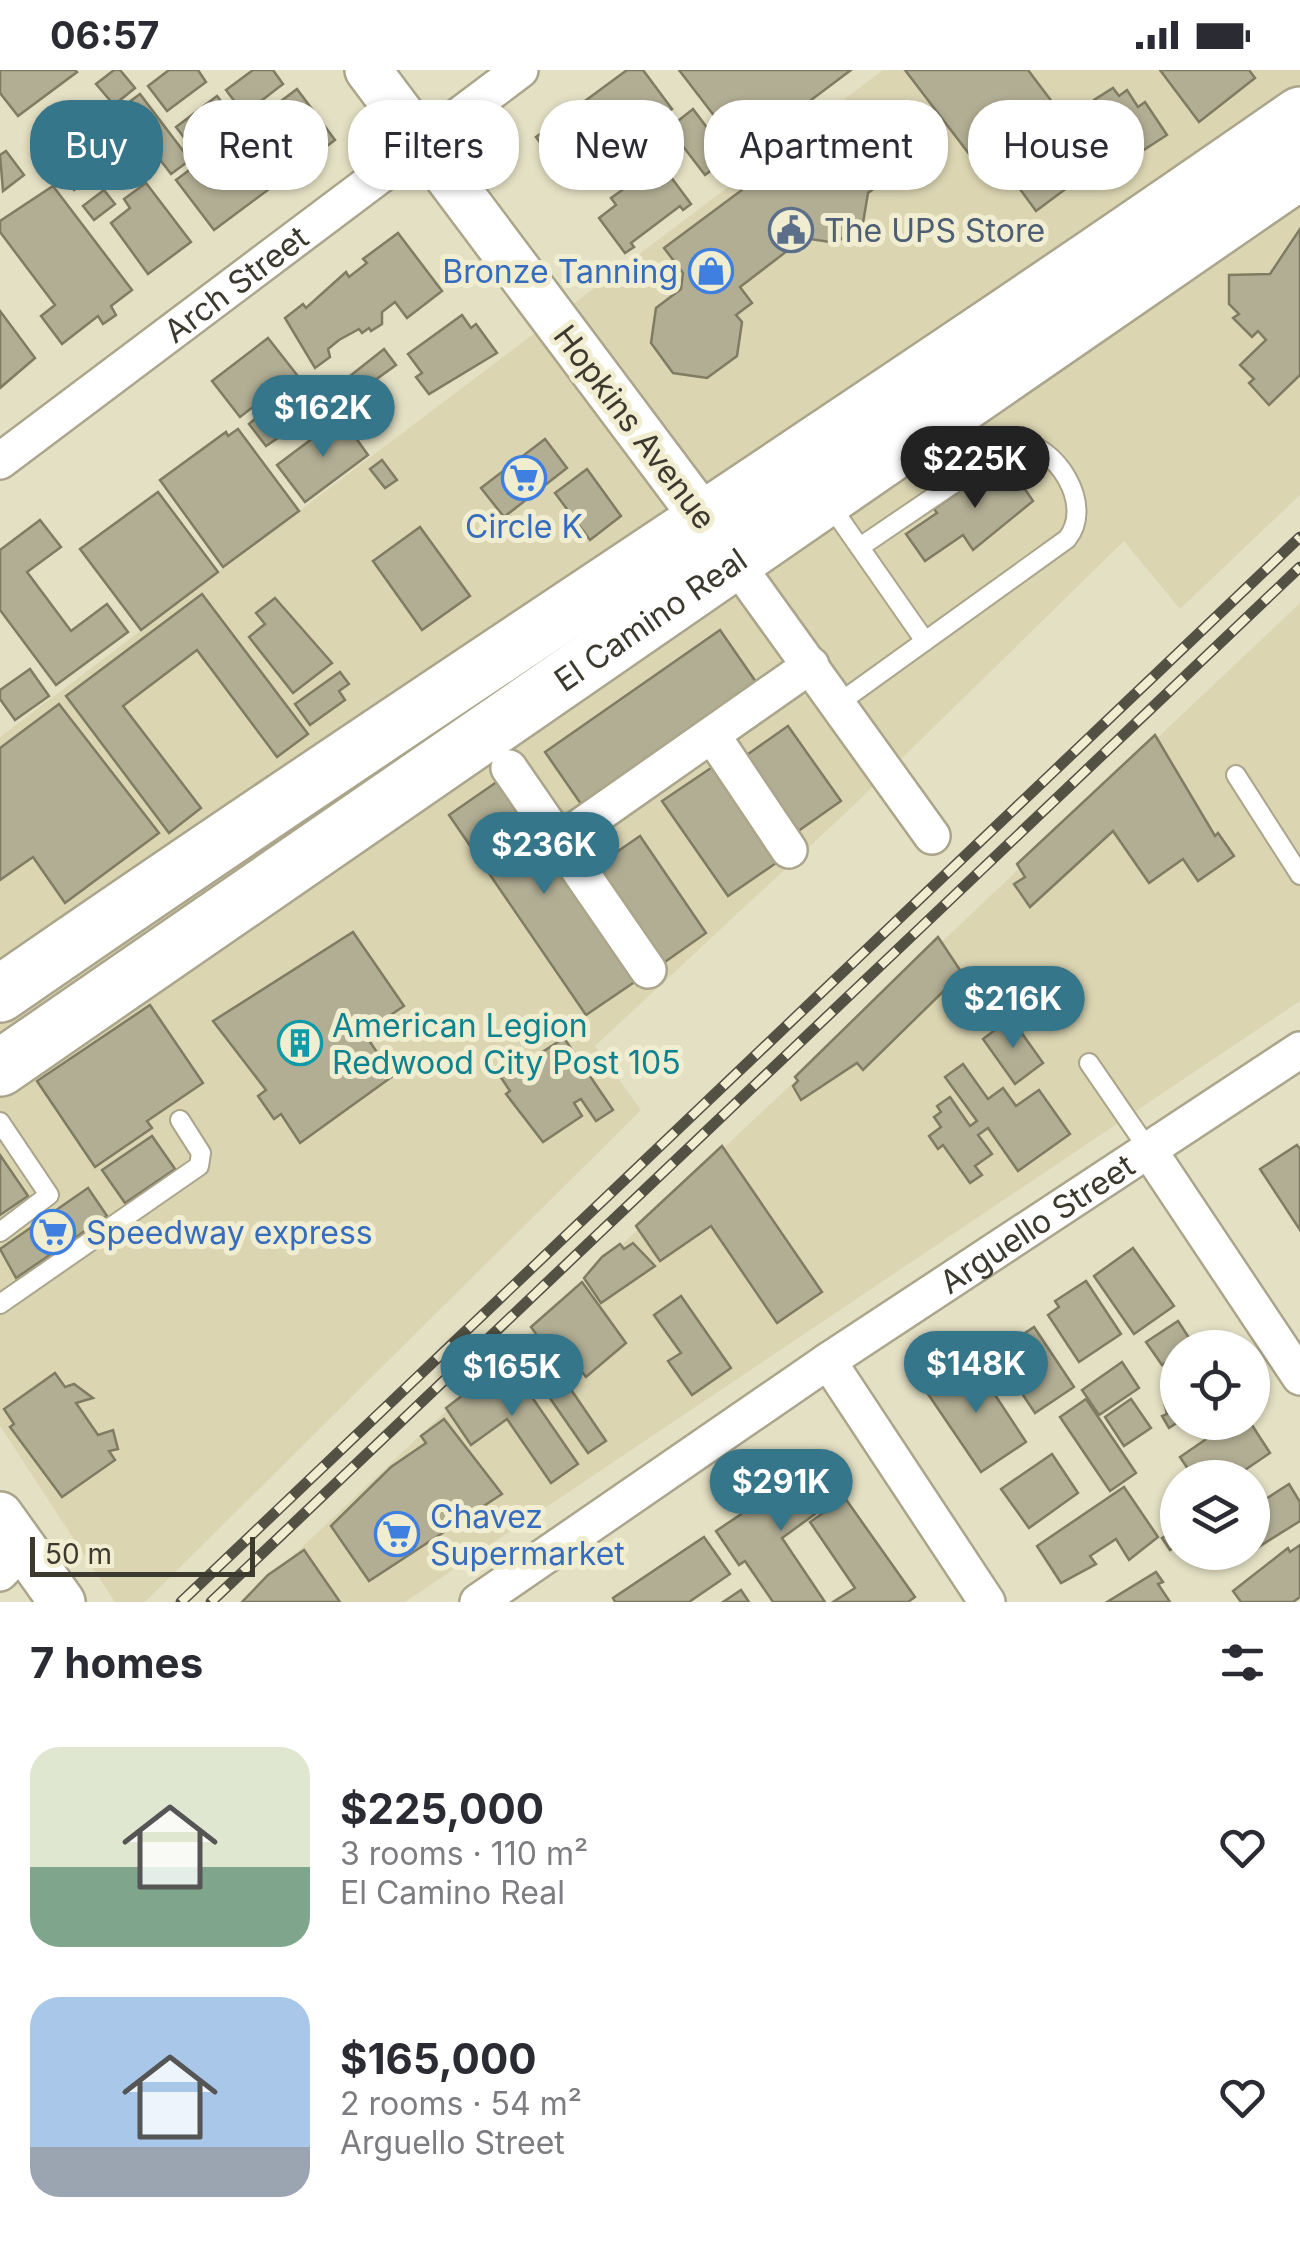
<!DOCTYPE html>
<html lang="en">
<head>
<meta charset="utf-8">
<style>
	:root { --surface:#fff; --page:#f7f7f7; --text:#2b2b33; --muted:#7c7c81; --accent:#36768a }
	body { margin:0; font-family:Inter,sans-serif; background:var(--page); color:var(--text); height:100vh; display:flex; flex-direction:column; font-size:38px; white-space:nowrap }
	* { box-sizing:border-box; margin:0 }
	p { font-size:32px; color:var(--muted) }
	.icon { flex:none; width:55px; height:55px; fill:none; stroke:currentColor; stroke-width:2; stroke-linecap:round; stroke-linejoin:round }
	.map { position:relative; height:1532px; overflow:hidden }
	.details { display:flex; flex-direction:column; background:var(--surface); flex:1 }
	.details>* { flex:none }
	.banner { position:absolute; left:30px; top:30px; width:1240px; height:90px; display:flex; gap:20px }
	.fabs { position:absolute; left:1160px; top:1260px; display:grid; gap:20px }
	.fabs a { display:grid; place-items:center; width:110px; height:110px; border-radius:50%; background:var(--surface); box-shadow:0 2px 8px #0004; font-size:50px }
	.scale { position:absolute; left:30px; bottom:25px; width:225px; box-sizing:border-box; padding-left:10px; border:5px solid #3c3a2f; border-top:0; font-size:28px; line-height:35px; white-space:nowrap; color:#3c3a2f; -webkit-text-stroke:8px #f1edd1; paint-order:stroke }
	.price { position:absolute; translate:-50% -85px; padding:0 22px; border-radius:35px; background:var(--accent); color:#fff; font-size:32px; line-height:65px; filter:drop-shadow(0 2px 5px #0008) }
	.price::after { content:''; position:absolute; left:50%; top:60px; width:30px; height:22px; margin-left:-15px; background:inherit; clip-path:polygon(0 0,100% 0,50% 100%) }
	.price.current { background:#222; color:#fff }
	ul { padding:0; list-style:none }
	li { display:flex; align-items:center; gap:30px; height:250px; padding:0 30px }
	li span { display:grid; place-items:center; flex:none; width:280px; height:200px; border-radius:30px; color:#555 }
	li>.icon { margin-inline-start:auto }
	span .icon { width:120px; height:120px; fill:#fffc; stroke-width:1 }
	li b { font-size:42px }
	h2 { display:flex; justify-content:space-between; align-items:center; height:120px; padding:0 30px; font-size:42px }
	.tag { padding:0 35px; border-radius:40px; background:var(--surface); box-shadow:0 2px 8px #0004; font-size:35px; line-height:90px }
	.tag.current { background:var(--accent); color:#fff }
	.status { display:flex; justify-content:space-between; align-items:center; height:70px; padding:0 50px; background:var(--surface); direction:ltr }
	.status svg { height:28px; fill:currentColor }
	.map>svg:first-child { display:block }
	.built { fill:#dbd5b2 }
	.building { fill:#b2ae94; stroke:#807c63; stroke-width:2.5 }
	.lines { fill:none; stroke-linecap:round; stroke-linejoin:round }
	.service-casing { stroke:#aaa58b; stroke-width:22 }
	.minor-casing { stroke:#aaa58b; stroke-width:40 }
	.tertiary-casing { stroke:#aaa58b; stroke-width:50 }
	.primary-casing { stroke:#aaa58b; stroke-width:60 }
	.service { stroke:#fff; stroke-width:18 }
	.minor { stroke:#fff; stroke-width:35 }
	.tertiary { stroke:#fff; stroke-width:45 }
	.primary { stroke:#fff; stroke-width:55 }
	.rail-casing { stroke:#535144; stroke-width:11 }
	.rail { stroke:#f1edd1; stroke-width:8; stroke-dasharray:22; stroke-linecap:butt }
	.labels { text-anchor:middle; dominant-baseline:central; stroke-width:10; stroke-linejoin:round; paint-order:stroke }
	.service-label { font-size:32px; fill:#4e5e75; stroke:#f1edd1; text-anchor:start }
	.shop-label { font-size:32px; fill:#366cbe; stroke:#f1edd1; text-anchor:start }
	.street-label { font-size:32px; fill:#3c3a2f; stroke:#f1edd1 }
	.culture-label { font-size:32px; fill:#0d838f; stroke:#f1edd1; text-anchor:start }
</style>
</head>
<body>
<div class="status"><b>06:57</b><svg viewBox="0 0 49 12"><path d="M0 12V9h3v3zM5 12V6h3v6zM10 12V3h3v9zM15 12V0h3v12zM26 1h20v11H26zM47 4h2v5h-2z"/></svg></div>
<div class="map">
<svg width="1300" height="1532" viewBox="0 0 1300 1532">
	<rect width="100%" height="100%" fill="#e4e0c4"/>
	<g class="built">
		<polygon points="883,0 1300,0 1300,425 1180,539 1124,471 852,737 595,976 641,1040 145,1532 115,1532 0,1356 0,667"/>
		<polygon points="1300,533 1300,931 405,1532 244,1532"/>
	</g>
	<g class="building">
		<polygon points="0,0 75,0 77,2 18,46 0,23"/>
		<polygon points="114,0 120,0 135,18 114,35 96,14"/>
		<polygon points="169,0 198,0 206,12 167,41 148,16"/>
		<polygon points="253,0 273,0 283,14 244,44 226,20"/>
		<polygon points="627,0 643,0 672,39 644,60 633,45 606,65 618,81 581,109 572,97 563,103 536,67"/>
		<polygon points="679,0 851,0 742,82"/>
		<polygon points="905,0 1028,0 1099,94 1036,141 992,81 976,93"/>
		<polygon points="1160,0 1249,0 1255,8 1199,52"/>
		<polygon points="1113,18 1119,26 1127,20 1138,37 1145,32 1167,65 1139,83 1134,75 1124,82 1094,30"/>
		<polygon points="297,19 335,70 214,160 176,110"/>
		<polygon points="140,24 190,90 171,104 121,38"/>
		<polygon points="217,26 236,51 195,82 176,57"/>
		<polygon points="693,39 729,87 705,105 669,58"/>
		<polygon points="105,51 127,81 74,120 52,91"/>
		<polygon points="829,55 876,117 868,123 863,153 836,173 804,168 740,217 752,233 736,245 742,252 737,286 707,308 673,303 651,273 656,238 681,219 683,203 664,178"/>
		<polygon points="6,81 24,105 3,121 0,85"/>
		<polygon points="665,99 691,134 683,140 680,136 631,173 634,177 625,183 599,148 616,135 611,128 643,105 647,112"/>
		<polygon points="146,113 191,172 148,204 111,153 130,138 124,129"/>
		<polygon points="53,116 132,220 111,236 116,245 103,254 98,246 62,274 41,246 55,235 0,162 0,151"/>
		<polygon points="104,120 115,134 94,150 83,136"/>
		<polygon points="1300,159 1300,305 1269,335 1249,313 1254,309 1240,295 1266,270 1258,261 1252,267 1233,248 1239,244 1229,234 1229,205 1270,204"/>
		<polygon points="398,163 442,221 407,248 395,232 382,242 382,254 371,261 369,258 362,263 359,259 339,270 328,279 330,287 315,298 285,248 303,234 306,238 346,202 349,207 367,193 363,189"/>
		<polygon points="0,241 35,288 0,318"/>
		<polygon points="462,245 471,258 476,254 497,283 429,324 416,307 422,303 408,284"/>
		<polygon points="268,268 297,305 287,312 312,345 266,376 249,354 269,337 263,329 240,347 212,311"/>
		<polygon points="384,279 396,295 356,324 345,310"/>
		<polygon points="370,315 380,332 366,340 358,325"/>
		<polygon points="341,347 368,385 305,432 277,395"/>
		<polygon points="238,359 299,441 223,497 160,410 226,362 228,366"/>
		<polygon points="545,369 567,398 504,447 481,418"/>
		<polygon points="1012,385 1027,407 1020,412 1033,431 973,480 963,465 925,491 906,464 937,443 934,439"/>
		<polygon points="382,390 397,410 385,418 370,399"/>
		<polygon points="587,399 621,446 590,470 555,423"/>
		<polygon points="158,422 218,502 141,560 80,479"/>
		<polygon points="40,450 61,477 27,502 71,561 107,534 128,562 56,615 0,540 0,480"/>
		<polygon points="420,457 470,526 422,560 373,491"/>
		<polygon points="202,524 308,664 277,687 197,580 123,636 201,738 169,763 66,626"/>
		<polygon points="275,528 332,593 293,623 249,567 265,554 256,543"/>
		<polygon points="720,560 756,612 581,734 545,682"/>
		<polygon points="30,599 49,626 15,650 0,629 0,620"/>
		<polygon points="340,602 349,614 339,621 345,630 310,655 295,634"/>
		<polygon points="59,634 159,763 65,833 33,787 0,810 0,678"/>
		<polygon points="788,656 841,731 794,764 741,689"/>
		<polygon points="1155,665 1215,766 1218,763 1234,786 1198,811 1183,789 1149,813 1113,761 1030,837 1014,814 1025,807 1017,794"/>
		<polygon points="714,696 779,791 728,826 662,731"/>
		<polygon points="501,709 639,909 586,945 449,745"/>
		<polygon points="640,766 706,863 662,894 595,797"/>
		<polygon points="353,862 404,936 364,963 393,1006 300,1073 281,1044 274,1049 258,1026 266,1020 213,951"/>
		<polygon points="938,867 962,903 863,1000 857,993 801,1030 793,1016 798,1011 795,1007"/>
		<polygon points="150,935 203,1013 147,1051 152,1058 95,1097 37,1011"/>
		<polygon points="1011,948 1043,993 1015,1014 983,969"/>
		<polygon points="564,968 613,1040 596,1051 581,1029 574,1033 582,1046 543,1072 506,1024 510,1021 500,1006 509,1000 506,994 524,982 530,990"/>
		<polygon points="963,994 988,1029 1003,1018 1016,1036 1039,1020 1070,1064 1018,1101 988,1058 978,1065 992,1084 975,1096 982,1105 970,1113 943,1075 938,1079 929,1066 941,1057 934,1047 941,1042 937,1036 950,1027 970,1056 977,1051 945,1007"/>
		<polygon points="152,1066 175,1099 125,1133 102,1100"/>
		<polygon points="1297,1075 1300,1079 1300,1160 1260,1099"/>
		<polygon points="722,1076 822,1222 777,1253 711,1156 660,1191 636,1156"/>
		<polygon points="0,1085 28,1126 0,1145"/>
		<polygon points="88,1118 107,1146 16,1208 0,1179"/>
		<polygon points="633,1173 655,1196 601,1233 584,1208 602,1187 620,1174 624,1179"/>
		<polygon points="1133,1178 1174,1236 1134,1264 1094,1206"/>
		<polygon points="1086,1211 1121,1264 1079,1292 1048,1245 1059,1237 1055,1231"/>
		<polygon points="582,1212 626,1273 586,1307 583,1303 570,1311 531,1257"/>
		<polygon points="681,1226 731,1298 692,1325 668,1291 681,1283 654,1245"/>
		<polygon points="1178,1251 1193,1274 1178,1278 1178,1285 1162,1295 1146,1272"/>
		<polygon points="1034,1257 1074,1317 1035,1343 995,1283"/>
		<polygon points="519,1274 532,1293 518,1302 505,1283"/>
		<polygon points="972,1290 1026,1372 981,1402 926,1321"/>
		<polygon points="507,1291 578,1394 551,1413 507,1349 471,1375 446,1338"/>
		<polygon points="1122,1292 1139,1318 1099,1345 1082,1320"/>
		<polygon points="555,1296 606,1371 588,1383 536,1308"/>
		<polygon points="55,1303 65,1317 74,1314 93,1328 76,1333 98,1365 113,1360 118,1379 109,1381 115,1390 62,1427 10,1357 14,1354 4,1339"/>
		<polygon points="1178,1311 1178,1352 1169,1358 1162,1346 1167,1344 1163,1328 1177,1319 1173,1314"/>
		<polygon points="1086,1329 1136,1403 1110,1421 1060,1347"/>
		<polygon points="1131,1329 1151,1358 1124,1376 1105,1347"/>
		<polygon points="444,1349 502,1424 369,1511 331,1456 391,1397 426,1373 421,1366"/>
		<polygon points="1231,1352 1250,1352 1270,1383 1233,1408 1194,1408 1180,1387"/>
		<polygon points="1052,1384 1078,1423 1029,1458 1001,1419"/>
		<polygon points="822,1390 844,1423 782,1468 825,1532 773,1532 745,1491 739,1495 716,1461"/>
		<polygon points="1289,1414 1300,1432 1300,1451 1257,1478 1252,1471 1252,1438"/>
		<polygon points="1124,1417 1158,1467 1129,1490 1116,1469 1090,1486 1096,1494 1061,1513 1037,1476"/>
		<polygon points="845,1428 915,1527 908,1532 833,1532 855,1518 810,1452"/>
		<polygon points="1174,1460 1178,1475 1170,1480 1162,1468"/>
		<polygon points="704,1467 730,1504 689,1532 615,1532 613,1528"/>
		<polygon points="1300,1475 1300,1527 1293,1532 1241,1532 1233,1521 1288,1478 1290,1482"/>
		<polygon points="304,1480 340,1532 242,1532 268,1505"/>
		<polygon points="1156,1502 1163,1512 1158,1514 1170,1532 1107,1532"/>
		<polygon points="741,1520 749,1532 723,1532"/>
	</g>
	<g class="lines">
		<defs>
			<g id="service">
				<polyline points="828,432 925,571"/>
				<path d="M839 633 1067 469C1095 435 1056 374 1016 371L860 477"/>
				<polyline points="1236,705 1300,805"/>
				<polyline points="1089,993 1148,1079"/>
				<polyline points="0,1052 49,1125 0,1162"/>
				<polyline points="0,1234 199,1096 201,1083 180,1050"/>
			</g>
			<g id="minor">
				<path id="s1" d="M0 391 520 0"/>
				<polyline points="722,474 932,766"/>
				<polyline points="712,665 789,780"/>
				<polyline points="509,698 648,900"/>
				<polyline points="560,771 811,595"/>
				<polyline points="1148,1079 1300,1307"/>
				<polyline points="828,1291 987,1532"/>
				<polyline points="0,1503 23,1479"/>
				<path id="s2" d="M478 1532 828 1291 1300 980"/>
			</g>
			<g id="tertiary">
				<polyline points="368,0 705,450"/>
				<polyline points="0,1445 62,1532"/>
			</g>
			<g id="primary">
				<path d="M0 924C430 626 871 344 1300 45"/>
				<path id="s3" d="M0 998 1300 101"/>
			</g>
		</defs>
		<use href="#service" class="service-casing"/>
		<use href="#minor" class="minor-casing"/>
		<use href="#tertiary" class="tertiary-casing"/>
		<use href="#primary" class="primary-casing"/>
		<use href="#service" class="service"/>
		<use href="#minor" class="minor"/>
		<use href="#tertiary" class="tertiary"/>
		<use href="#primary" class="primary"/>
		<defs>
			<g id="rail">
				<polyline points="181,1532 1300,467"/>
				<polyline points="211,1532 1300,497"/>
			</g>
		</defs>
		<use href="#rail" class="rail-casing"/>
		<use href="#rail" class="rail"/>
	</g>
	<defs>
		<symbol id="civic-ring" viewBox="-11 -11 22 22"><circle r="9.5" fill="#f1edd1" stroke="#5c6f8a" stroke-width="1.5"/><path d="M-.6-6.5H3V-4.5H.6V-3L4-1V1h2V6H-6V1h2V-1L-.6-3ZM-1.2 2.5V6h2.4V2.5Z" fill="#5c6f8a"/></symbol>
		<symbol id="shop-ring" viewBox="-11 -11 22 22"><circle r="9.5" fill="#f1edd1" stroke="#3f7fe0" stroke-width="1.5"/><path d="M-5-2.5h2.3a2.7 3.5 0 0 1 5.4 0H5L5.5 6h-11ZM-1.5-2.5h3a1.5 2.3 0 0 0-3 0Z" fill="#3f7fe0"/></symbol>
		<symbol id="supermarket-ring" viewBox="-11 -11 22 22"><circle r="9.5" fill="#f1edd1" stroke="#3f7fe0" stroke-width="1.5"/><path d="M-6-5.5h2.5l.6 2H6L4.5 2H-2.5L-4.4-4H-6ZM-1.5 3.2a1.3 1.3 0 1 0 .1 0ZM3 3.2a1.3 1.3 0 1 0 .1 0Z" fill="#3f7fe0"/></symbol>
		<symbol id="building-ring" viewBox="-11 -11 22 22"><circle r="9.5" fill="#f1edd1" stroke="#0f9aa8" stroke-width="1.5"/><path d="M-4-6H4V6H1V3H-1V6H-4ZM-2.5-4.3h1.7v1.8h-1.7ZM.8-4.3h1.7v1.8H.8ZM-2.5-1h1.7V.8h-1.7ZM.8-1h1.7V.8H.8Z" fill="#0f9aa8"/></symbol>
	</defs>
	<g fill-rule="evenodd">
		<use href="#civic-ring" x="766" y="135" width="50" height="50"/>
		<use href="#shop-ring" x="686" y="176" width="50" height="50"/>
		<use href="#supermarket-ring" x="499" y="383" width="50" height="50"/>
		<use href="#building-ring" x="275" y="948" width="50" height="50"/>
		<use href="#supermarket-ring" x="28" y="1137" width="50" height="50"/>
		<use href="#supermarket-ring" x="372" y="1439" width="50" height="50"/>
	</g>
	<g class="labels">
		<g class="service-label">
			<text x="824" y="160">The UPS Store</text>
		</g>
		<g class="shop-label">
			<text x="678" y="201" text-anchor="end">Bronze Tanning</text>
			<text x="524" y="456" text-anchor="middle">Circle K</text>
			<text x="86" y="1162">Speedway express</text>
			<text x="430" y="1446">Chavez<tspan x="430" dy="37">Supermarket</tspan></text>
		</g>
		<g class="street-label">
			<text stroke="none"><textPath href="#s1" startOffset="295">Arch Street</textPath></text>
			<text transform="translate(635 357) rotate(53)">Hopkins Avenue</text>
			<text stroke="none"><textPath href="#s3" startOffset="790">El Camino Real</textPath></text>
			<text stroke="none"><textPath href="#s2" startOffset="675">Arguello Street</textPath></text>
		</g>
		<g class="culture-label">
			<text x="332" y="955">American Legion<tspan x="332" dy="37">Redwood City Post 105</tspan></text>
		</g>
	</g>
</svg>
<div class="fabs">
<a><svg class="icon" aria-label="locate" viewBox="0 0 24 24"><circle cx="12" cy="12" r="6"/><path d="M12 2v4M12 18v4M2 12h4M18 12h4"/></svg></a>
<a><svg class="icon" aria-label="layers" viewBox="0 0 24 24"><path d="M12 4l9 5-9 5-9-5zM3 14l9 5 9-5"/></svg></a>
</div>
<div class="scale">50 m</div>
<b class="price" style="left:323px;top:390px">$162K</b>
<b class="price current" style="left:975px;top:441px">$225K</b>
<b class="price" style="left:544px;top:827px">$236K</b>
<b class="price" style="left:1013px;top:981px">$216K</b>
<b class="price" style="left:976px;top:1346px">$148K</b>
<b class="price" style="left:512px;top:1349px">$165K</b>
<b class="price" style="left:781px;top:1464px">$291K</b>
<div class="banner">
<a class="tag current">Buy</a>
<a class="tag">Rent</a>
<a class="tag">Filters</a>
<a class="tag">New</a>
<a class="tag">Apartment</a>
<a class="tag">House</a>
</div>
</div>
<section class="details">
<h2>7 homes<svg class="icon" aria-label="filters" viewBox="0 0 24 24"><path d="M4 7h16M4 17h16"/><circle cx="9" cy="7" r="2"/><circle cx="15" cy="17" r="2"/></svg></h2>
<ul>
<li><span style="background:linear-gradient(#dfe7d0 60%,#7fa58c 0)"><svg class="icon" aria-label="home" viewBox="0 0 24 24"><path d="M3 11l9-7 9 7M6 9v11h12V9"/></svg></span><div><b>$225,000</b><p>3 rooms · 110 m²</p><p>El Camino Real</p></div><svg class="icon" aria-label="heart" viewBox="0 0 24 24"><path d="M12 20l-8-8c-3-5 5-10 8-4 3-6 11-1 8 4z"/></svg></li>
<li><span style="background:linear-gradient(#a9c7e8 75%,#9aa5b1 0)"><svg class="icon" aria-label="home" viewBox="0 0 24 24"><path d="M3 11l9-7 9 7M6 9v11h12V9"/></svg></span><div><b>$165,000</b><p>2 rooms · 54 m²</p><p>Arguello Street</p></div><svg class="icon" aria-label="heart" viewBox="0 0 24 24"><path d="M12 20l-8-8c-3-5 5-10 8-4 3-6 11-1 8 4z"/></svg></li>
</ul>
</section>
</body>
</html>
